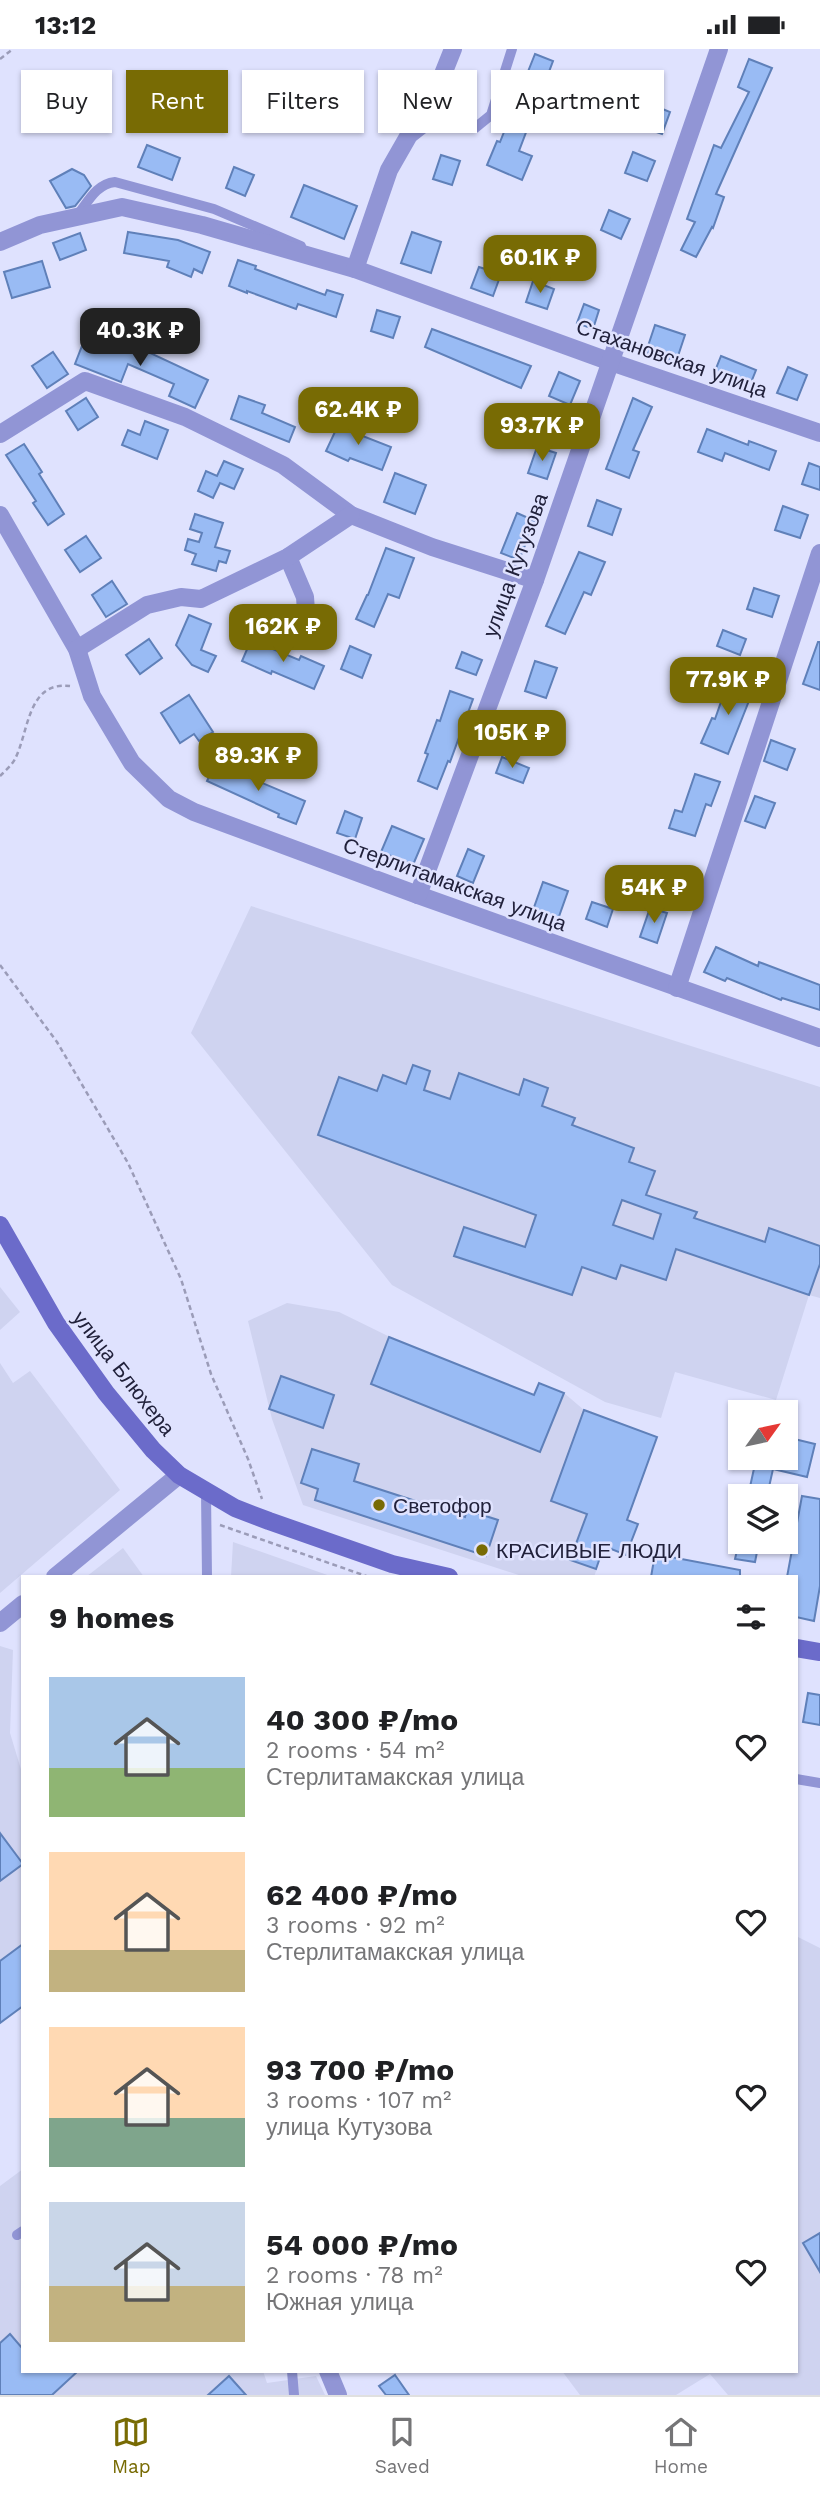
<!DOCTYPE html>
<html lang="en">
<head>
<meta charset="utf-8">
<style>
	:root { --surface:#fff; --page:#f2f2f2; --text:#202124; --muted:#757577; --line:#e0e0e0; --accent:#786b04 }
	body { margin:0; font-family:"Work Sans",sans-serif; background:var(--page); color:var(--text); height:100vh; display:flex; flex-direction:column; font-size:26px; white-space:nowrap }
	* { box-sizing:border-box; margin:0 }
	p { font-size:23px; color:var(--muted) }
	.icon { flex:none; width:38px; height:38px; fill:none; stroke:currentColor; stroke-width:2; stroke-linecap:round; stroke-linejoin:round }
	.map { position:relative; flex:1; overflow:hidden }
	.sheet { position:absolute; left:21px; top:1526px; width:777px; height:798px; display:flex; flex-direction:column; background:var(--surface); border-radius:0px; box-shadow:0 2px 5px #0004 }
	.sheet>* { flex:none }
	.guide { position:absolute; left:21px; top:21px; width:779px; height:63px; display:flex; gap:14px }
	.needle { width:46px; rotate:57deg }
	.fabs { position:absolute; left:728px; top:1351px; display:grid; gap:14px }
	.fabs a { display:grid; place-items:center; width:70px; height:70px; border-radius:0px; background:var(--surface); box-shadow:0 2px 5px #0004; font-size:35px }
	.price { position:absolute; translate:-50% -60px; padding:0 16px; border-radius:14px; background:var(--accent); color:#fff; font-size:23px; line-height:46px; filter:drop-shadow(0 2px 4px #0008) }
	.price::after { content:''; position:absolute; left:50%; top:42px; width:21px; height:16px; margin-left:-10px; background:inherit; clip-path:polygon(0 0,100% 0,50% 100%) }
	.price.active { background:#222; color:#fff }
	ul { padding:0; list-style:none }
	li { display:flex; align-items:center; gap:21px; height:175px; padding:0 28px }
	li span { display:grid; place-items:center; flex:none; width:196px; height:140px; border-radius:0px; color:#555 }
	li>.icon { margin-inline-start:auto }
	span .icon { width:84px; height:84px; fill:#fffc; stroke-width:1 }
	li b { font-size:30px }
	h2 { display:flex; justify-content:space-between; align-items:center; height:84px; padding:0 28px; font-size:30px }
	.tag { padding:0 24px; border-radius:0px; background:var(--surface); box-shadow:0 2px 5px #0004; font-size:24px; line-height:63px }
	.tag.active { background:var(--accent); color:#fff }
	.status { display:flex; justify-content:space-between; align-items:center; height:49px; padding:0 35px; background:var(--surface); direction:ltr }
	.status svg { height:19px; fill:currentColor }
	.menu { display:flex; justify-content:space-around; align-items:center; height:98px; border-top:2px solid var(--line); background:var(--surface); font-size:19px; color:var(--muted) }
	.menu a { display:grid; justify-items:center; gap:4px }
	.menu .active { color:var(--accent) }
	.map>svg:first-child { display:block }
	.built { fill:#cfd3f0 }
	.building { fill:#99bbf4; stroke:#5f80b9; stroke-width:2; fill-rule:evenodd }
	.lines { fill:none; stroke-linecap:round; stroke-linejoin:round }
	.path { stroke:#9b9cb8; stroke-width:2.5; stroke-dasharray:5 3.5; stroke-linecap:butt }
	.lane { stroke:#9195d5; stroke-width:10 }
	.street { stroke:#9195d5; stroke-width:18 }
	.secondary { stroke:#6b6bca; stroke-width:18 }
	.poi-dot { fill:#786b04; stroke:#dfe2fe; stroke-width:2.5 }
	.labels { text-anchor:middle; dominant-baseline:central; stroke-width:5; stroke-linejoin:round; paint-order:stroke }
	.street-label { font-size:21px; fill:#21213b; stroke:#dfe2fe }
	.poi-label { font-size:21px; fill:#21213b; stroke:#dfe2fe; text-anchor:start }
</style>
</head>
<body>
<div class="status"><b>13:12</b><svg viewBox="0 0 49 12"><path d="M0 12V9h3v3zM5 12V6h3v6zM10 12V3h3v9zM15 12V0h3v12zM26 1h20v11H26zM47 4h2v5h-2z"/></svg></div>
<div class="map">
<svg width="820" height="2346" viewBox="0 0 820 2346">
	<rect width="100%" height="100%" fill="#dfe2fe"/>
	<g class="built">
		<polygon points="251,857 820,1038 820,1249 809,1246 776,1351 675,1323 661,1369 605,1353 392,1236 191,984"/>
		<polygon points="0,1238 20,1263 0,1281"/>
		<polygon points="287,1254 339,1263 390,1288 534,1346 539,1334 564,1344 584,1361 657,1388 627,1470 638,1475 626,1506 604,1498 594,1528 525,1528 303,1456 272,1370 248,1272"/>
		<polygon points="0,1314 13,1334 30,1322 120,1441 0,1544"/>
		<polygon points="233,1493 333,1528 231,1528"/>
		<polygon points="123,1499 144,1528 86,1528"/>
		<polygon points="0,1597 13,1601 10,1684 23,1727 23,1957 0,1974"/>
		<polygon points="796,1887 820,1899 820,2346 728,2346 710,2325 676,2346 580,2346 562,2322 796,2322"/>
		<polygon points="23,2120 23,2322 263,2322 267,2334 316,2327 325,2346 0,2346 0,2137"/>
	</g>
	<g class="building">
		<polygon points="535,5 553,12 519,102 532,107 522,131 487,116 497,92 500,93"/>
		<polygon points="749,10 772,19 716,145 724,148 713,179 712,178 696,208 681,201 695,173 687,170 714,96 721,99 749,43 738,38"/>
		<polygon points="648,54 670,63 662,85 639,77"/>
		<polygon points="147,96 180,109 172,131 138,118"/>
		<polygon points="633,103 655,112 647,132 625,124"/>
		<polygon points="441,106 460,112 452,136 433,130"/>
		<polygon points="234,118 254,126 245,147 226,139"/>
		<polygon points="72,120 84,126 91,137 75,157 66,159 50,132"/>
		<polygon points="304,136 357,157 344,190 291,168"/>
		<polygon points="609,161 630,170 621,190 601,181"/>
		<polygon points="128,183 178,191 210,203 202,224 194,220 191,228 167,218 169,212 124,204"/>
		<polygon points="412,183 441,193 431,224 401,214"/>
		<polygon points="80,184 86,201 60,211 53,194"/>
		<polygon points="238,211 256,217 255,220 325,246 327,241 343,246 336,268 298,255 296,260 247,242 247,244 229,237"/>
		<polygon points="42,212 50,238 12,249 4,223"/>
		<polygon points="479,218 501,225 493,247 471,239"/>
		<polygon points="533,232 554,240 547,260 526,253"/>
		<polygon points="584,255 599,261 593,280 577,274"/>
		<polygon points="377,261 400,268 393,289 371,282"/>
		<polygon points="655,276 685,286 676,313 646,303"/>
		<polygon points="432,280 531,317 521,339 425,298"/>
		<polygon points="87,284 142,306 144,301 208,331 195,359 169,347 174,335 128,315 121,333 75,315"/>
		<polygon points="53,303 68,325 47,339 32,317"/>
		<polygon points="721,307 756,321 748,341 713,327"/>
		<polygon points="788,318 807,326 797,351 777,344"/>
		<polygon points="559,323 580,332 570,356 549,347"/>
		<polygon points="239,347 265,356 262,364 295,378 289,393 231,370"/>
		<polygon points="86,349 98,368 78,381 66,362"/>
		<polygon points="633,349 652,358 633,401 639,403 629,429 606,420"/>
		<polygon points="145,372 168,381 157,410 122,396 128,381 140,386"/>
		<polygon points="340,372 362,382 360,386 391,398 382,421 350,409 348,412 326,402"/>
		<polygon points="707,380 748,396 749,392 776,402 769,421 725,404 722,412 698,403"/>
		<polygon points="24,395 42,423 39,425 64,465 48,476 33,454 36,452 6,406"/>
		<polygon points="537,398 556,404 547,430 528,424"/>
		<polygon points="224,412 243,420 234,440 220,434 213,449 198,442 206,422 217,427"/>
		<polygon points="809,414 820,418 820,441 802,435"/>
		<polygon points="395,424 426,436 415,465 384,453"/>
		<polygon points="597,451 621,460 612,486 588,477"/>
		<polygon points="783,457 808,466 800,489 775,481"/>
		<polygon points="517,464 535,472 519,511 501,504"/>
		<polygon points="195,465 223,474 215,498 230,502 226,514 219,512 216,522 192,515 196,505 185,501 188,490 199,493 202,484 190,480"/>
		<polygon points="86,487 101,509 80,523 65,501"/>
		<polygon points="386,499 414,509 399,549 388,545 374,578 356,570 367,546 368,546"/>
		<polygon points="579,503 605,513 591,546 584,543 565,585 546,577"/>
		<polygon points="112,532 127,555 106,568 92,546"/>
		<polygon points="754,539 779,547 772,568 747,560"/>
		<polygon points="189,566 211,575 201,601 216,607 208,623 192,616 176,596"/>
		<polygon points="723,581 746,590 740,606 717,597"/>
		<polygon points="149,590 162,609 140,625 126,606"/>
		<polygon points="251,591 299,611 301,607 324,617 314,640 272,622 271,625 242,612"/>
		<polygon points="818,593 820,593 820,641 803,635"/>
		<polygon points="350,597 371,606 362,629 341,620"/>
		<polygon points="462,603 482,611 476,626 456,619"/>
		<polygon points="535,612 557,619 546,649 525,642"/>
		<polygon points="729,630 754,639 728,705 701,694 712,669 715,670"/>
		<polygon points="450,642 473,650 450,713 448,712 437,740 418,732 428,705 425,704 437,671 440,672"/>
		<polygon points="189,646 213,683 199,692 194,685 180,694 161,664"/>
		<polygon points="516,666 543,675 537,691 511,682"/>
		<polygon points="771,691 795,700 787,721 764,712"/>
		<polygon points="502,708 529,719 523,734 496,724"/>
		<polygon points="215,714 305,752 296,775 278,768 279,765 207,732"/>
		<polygon points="695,725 720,733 711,757 706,755 695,787 669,779 675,761 682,763"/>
		<polygon points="755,747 775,754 765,779 745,772"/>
		<polygon points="345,762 362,769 355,790 337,784"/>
		<polygon points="392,777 424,790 413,816 381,803"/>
		<polygon points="468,800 484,807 473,834 457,827"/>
		<polygon points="543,833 568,842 557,873 532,864"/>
		<polygon points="592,853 613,860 607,878 586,870"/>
		<polygon points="650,859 667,864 657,894 640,888"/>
		<polygon points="716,898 758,917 759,913 820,936 820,961 782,949 781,951 727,929 725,932 704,923"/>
		<path d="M413 1016 430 1022 424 1041 450 1050 459 1024 519 1046 524 1030 548 1039 542 1057 575 1069 572 1076 634 1099 629 1113 655 1122 646 1146 697 1163 694 1169 765 1193 769 1179 820 1197V1215L809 1246 676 1200 666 1231 621 1216 616 1230 582 1218 572 1246 454 1207 464 1178 525 1198 536 1166 318 1086 339 1028 377 1042 383 1026 406 1035ZM622 1151 661 1165 653 1190 613 1176Z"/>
		<polygon points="389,1288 534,1346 539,1334 564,1344 540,1403 371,1335"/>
		<polygon points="281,1327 334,1346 323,1379 269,1360"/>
		<polygon points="584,1361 657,1388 627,1471 638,1475 626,1506 604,1497 596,1520 570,1511 587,1465 551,1452"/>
		<polygon points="786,1388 815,1395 807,1428 773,1420 767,1447 748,1447 755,1415 749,1414 750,1409 786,1409"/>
		<polygon points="312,1400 359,1415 354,1432 465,1468 467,1461 498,1471 486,1507 315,1451 318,1440 301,1434"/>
		<polygon points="802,1447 820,1450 820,1537 814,1572 796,1568 796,1528 787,1528"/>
		<polygon points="739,1493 759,1493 755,1513 735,1510"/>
		<polygon points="655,1505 740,1521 740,1528 651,1528"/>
		<polygon points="808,1644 820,1646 820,1676 803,1673"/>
		<polygon points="0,1784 23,1815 0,1832"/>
		<polygon points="23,1895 23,1957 0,1974 0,1912"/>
		<polygon points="820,2184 820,2223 803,2194"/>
		<polygon points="10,2285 23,2300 23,2322 78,2322 52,2346 0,2346 0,2294"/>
		<polygon points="395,2326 409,2346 386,2346 379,2337"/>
		<polygon points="229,2327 246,2346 208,2346"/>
	</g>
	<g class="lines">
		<g class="path">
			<polyline points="0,10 13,0"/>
			<path d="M0 727C5 722 12 716 15 710 29 683 27 632 70 637"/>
			<polyline points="0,916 57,993 128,1114 181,1230 211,1325 248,1410 262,1450"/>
			<polyline points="220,1476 369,1528"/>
		</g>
		<g class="lane">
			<polyline points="423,75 475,79 491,66 512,0"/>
			<path d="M77 167C88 153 96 135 115 133L214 160 301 197"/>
			<polyline points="206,1443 207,1528"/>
			<polyline points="796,1730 820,1734"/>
			<polyline points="17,2186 23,2182"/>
			<polyline points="292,2322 294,2346"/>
		</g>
		<g class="street">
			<polyline points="0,193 40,176 122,158 202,176 355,220 611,313 820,384"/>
			<polyline points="355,220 389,121 409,86 423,75 453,0"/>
			<polyline points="0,385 85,332 185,368 283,416 351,466 432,498 535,531"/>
			<polyline points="0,466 77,600 92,647 132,714 169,750 194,763 418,846 820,989"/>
			<polyline points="286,584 306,562 305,548 288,508"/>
			<polyline points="77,600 147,556 181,548 201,550 288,508 351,466"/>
			<polyline points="418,846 535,531 719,0"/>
			<polyline points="677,939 820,504"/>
			<polyline points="55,1528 179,1426"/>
			<polyline points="0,1574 23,1555"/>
			<polyline points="328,2322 338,2346"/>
		</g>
		<g class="secondary">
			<polyline points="0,1176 56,1274 106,1344 153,1401 179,1426 235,1459 269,1472 392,1515 449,1528"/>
			<polyline points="796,1599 820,1603"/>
		</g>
	</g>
	<g class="poi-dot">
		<circle cx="379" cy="1456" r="7"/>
		<circle cx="482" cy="1501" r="7"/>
	</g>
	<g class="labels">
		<g class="street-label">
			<text transform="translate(672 309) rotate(19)">Стахановская улица</text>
			<text transform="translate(515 516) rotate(-70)">улица Кутузова</text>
			<text transform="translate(455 835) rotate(20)">Стерлитамакская улица</text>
			<text transform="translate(124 1324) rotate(52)">улица Блюхера</text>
		</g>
		<g class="poi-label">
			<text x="393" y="1456">Светофор</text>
			<text x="496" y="1501">КРАСИВЫЕ ЛЮДИ</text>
		</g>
	</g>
</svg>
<div class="fabs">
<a><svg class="needle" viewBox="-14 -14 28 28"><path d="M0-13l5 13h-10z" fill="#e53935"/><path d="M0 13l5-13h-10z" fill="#757577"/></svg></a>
<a><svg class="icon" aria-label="layers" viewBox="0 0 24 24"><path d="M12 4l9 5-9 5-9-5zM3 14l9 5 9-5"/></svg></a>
</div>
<b class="price" style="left:540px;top:246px">60.1K ₽</b>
<b class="price active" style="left:140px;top:319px">40.3K ₽</b>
<b class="price" style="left:358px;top:398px">62.4K ₽</b>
<b class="price" style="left:542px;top:414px">93.7K ₽</b>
<b class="price" style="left:283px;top:615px">162K ₽</b>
<b class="price" style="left:728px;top:668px">77.9K ₽</b>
<b class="price" style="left:512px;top:721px">105K ₽</b>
<b class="price" style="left:258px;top:744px">89.3K ₽</b>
<b class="price" style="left:654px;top:876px">54K ₽</b>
<div class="guide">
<a class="tag">Buy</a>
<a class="tag active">Rent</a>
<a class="tag">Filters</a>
<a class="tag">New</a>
<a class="tag">Apartment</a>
</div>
<section class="sheet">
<h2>9 homes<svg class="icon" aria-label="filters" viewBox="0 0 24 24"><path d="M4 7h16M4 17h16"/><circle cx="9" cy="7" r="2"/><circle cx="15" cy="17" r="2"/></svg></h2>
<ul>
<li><span style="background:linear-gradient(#a9c7e8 65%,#8fb573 0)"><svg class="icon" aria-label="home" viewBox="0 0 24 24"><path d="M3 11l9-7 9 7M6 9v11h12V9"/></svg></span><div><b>40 300 ₽/mo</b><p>2 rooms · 54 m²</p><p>Стерлитамакская улица</p></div><svg class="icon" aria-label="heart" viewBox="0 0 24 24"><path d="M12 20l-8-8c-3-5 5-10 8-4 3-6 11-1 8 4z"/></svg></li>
<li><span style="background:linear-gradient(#ffd9b3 70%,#c2b280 0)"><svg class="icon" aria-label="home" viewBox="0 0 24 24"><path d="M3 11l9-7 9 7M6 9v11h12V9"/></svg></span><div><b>62 400 ₽/mo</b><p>3 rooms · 92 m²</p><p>Стерлитамакская улица</p></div><svg class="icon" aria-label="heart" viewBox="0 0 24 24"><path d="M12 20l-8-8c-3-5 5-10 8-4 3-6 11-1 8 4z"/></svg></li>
<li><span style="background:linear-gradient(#ffd9b3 65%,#7fa58c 0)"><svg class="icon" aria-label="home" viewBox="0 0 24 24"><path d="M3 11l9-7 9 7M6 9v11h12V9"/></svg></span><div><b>93 700 ₽/mo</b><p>3 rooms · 107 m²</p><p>улица Кутузова</p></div><svg class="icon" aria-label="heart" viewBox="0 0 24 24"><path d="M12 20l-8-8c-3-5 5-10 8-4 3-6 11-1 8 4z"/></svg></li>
<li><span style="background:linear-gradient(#c9d6e8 60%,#c2b280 0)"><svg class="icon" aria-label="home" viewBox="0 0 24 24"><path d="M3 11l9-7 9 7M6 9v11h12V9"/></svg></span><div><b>54 000 ₽/mo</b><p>2 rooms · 78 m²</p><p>Южная улица</p></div><svg class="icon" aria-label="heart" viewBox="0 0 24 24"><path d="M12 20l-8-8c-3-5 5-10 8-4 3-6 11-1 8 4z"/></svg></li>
</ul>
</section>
</div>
<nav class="menu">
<a class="active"><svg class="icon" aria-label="map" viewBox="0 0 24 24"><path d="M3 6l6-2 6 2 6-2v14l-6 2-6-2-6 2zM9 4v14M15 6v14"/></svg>Map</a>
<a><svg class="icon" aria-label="saved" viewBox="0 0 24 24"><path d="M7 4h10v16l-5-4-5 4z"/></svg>Saved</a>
<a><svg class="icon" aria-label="home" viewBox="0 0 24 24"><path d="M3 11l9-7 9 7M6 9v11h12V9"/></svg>Home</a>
</nav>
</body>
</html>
